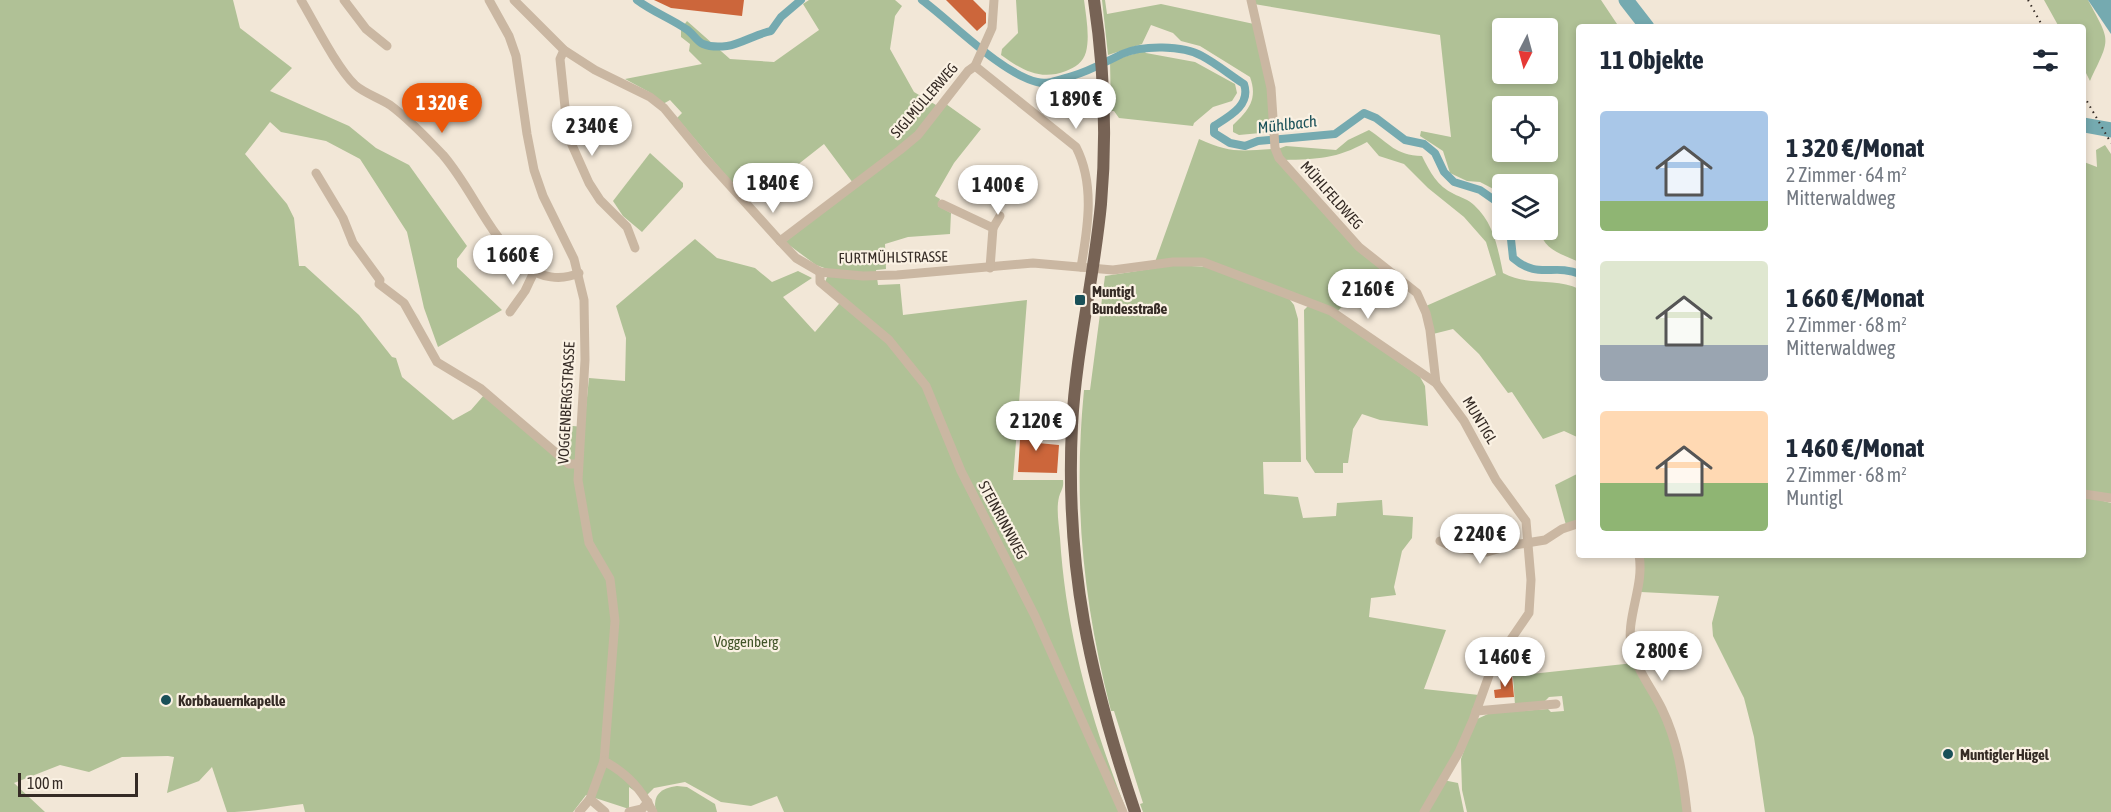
<!DOCTYPE html>
<html lang="de">
<head>
<meta charset="utf-8">
<style>
	:root { --surface:#fff; --page:#f6f6f7; --text:#1f2937; --muted:#747a83; --accent:#ea580c }
	body { margin:0; font-family:"Asap Condensed",sans-serif; background:var(--page); color:var(--text); height:100vh; display:flex; flex-direction:column; font-size:22px; white-space:nowrap }
	* { box-sizing:border-box; margin:0 }
	p { font-size:20px; color:var(--muted) }
	.icon { flex:none; width:33px; height:33px; fill:none; stroke:currentColor; stroke-width:2; stroke-linecap:round; stroke-linejoin:round }
	.map { position:relative; flex:1; overflow:hidden }
	.side { position:absolute; left:1576px; top:24px; width:510px; height:534px; display:flex; flex-direction:column; background:var(--surface); border-radius:6px; box-shadow:0 3px 9px #0003 }
	.side>* { flex:none }
	.needle { width:39px; rotate:186deg }
	.controls { position:absolute; left:1492px; top:18px; display:grid; gap:12px }
	.controls a { display:grid; place-items:center; width:66px; height:66px; border-radius:6px; background:var(--surface); box-shadow:0 3px 9px #0003; font-size:30px }
	.scale { position:absolute; left:18px; bottom:15px; width:120px; box-sizing:border-box; padding-left:6px; border:3px solid #352b25; border-top:0; font-size:16px; line-height:21px; white-space:nowrap; color:#352b25; -webkit-text-stroke:4px #faf1e3; paint-order:stroke }
	.price { position:absolute; translate:-50% -51px; padding:0 14px; border-radius:21px; background:#fff; color:#222; font-size:20px; line-height:39px; filter:drop-shadow(0 2px 3px #0008) }
	.price::after { content:''; position:absolute; left:50%; top:36px; width:18px; height:14px; margin-left:-9px; background:inherit; clip-path:polygon(0 0,100% 0,50% 100%) }
	.price.selected { background:var(--accent); color:#fff }
	ul { padding:0; list-style:none }
	li { display:flex; align-items:center; gap:18px; height:150px; padding:0 24px }
	li span { display:grid; place-items:center; flex:none; width:168px; height:120px; border-radius:6px; color:#555 }
	li>.icon { margin-inline-start:auto }
	span .icon { width:72px; height:72px; fill:#fffc; stroke-width:1 }
	li b { font-size:26px }
	h2 { display:flex; justify-content:space-between; align-items:center; height:72px; padding:0 24px; font-size:26px }
	.map>svg:first-child { display:block }
	.green { fill:#b0c196; fill-rule:evenodd }
	.water { fill:#75aab0 }
	.lines { fill:none; stroke-linecap:round; stroke-linejoin:round }
	.canal { stroke:#75aab0; stroke-width:8 }
	.river { stroke:#75aab0; stroke-width:15 }
	.building { fill:#cc663b }
	.minor { stroke:#cab7a2; stroke-width:9 }
	.major { stroke:#776355; stroke-width:12 }
	.rail { stroke:#352b25; stroke-width:2; stroke-dasharray:1.5 4.5; stroke-linecap:butt }
	.poi-dot { fill:#195058; stroke:#faf1e3; stroke-width:2 }
	.labels { text-anchor:middle; dominant-baseline:central; stroke-width:4.5; stroke-linejoin:round; paint-order:stroke }
	.street-label { font-size:15px; fill:#352b25; stroke:#faf1e3 }
	.poi-label { font-size:15px; font-weight:bold; fill:#352b25; stroke:#faf1e3; text-anchor:start }
	.park-label { font-size:15px; fill:#415428; stroke:#faf1e3 }
	.water-label { font-size:16px; font-style:italic; fill:#195058; stroke:#faf1e3 }
</style>
</head>
<body>
<div class="map">
<svg width="2111" height="812" viewBox="0 0 2111 812">
	<rect width="100%" height="100%" fill="#f2e7d7"/>
	<g class="green">
		<path d="M0 0H233L240 28 292 68 270 91 349 126 376 148 409 165 467 246 457 259V267L502 310 438 347 424 308 407 232 360 159 326 141 281 132 270 122 245 154 287 204 294 218 299 266H305L359 315 392 357 396 358 402 377 453 420 471 410 484 395 560 454 562 425 584 427 589 378 625 381 626 338 616 306 695 239 717 258 755 268 772 282 798 271 812 278 783 297 815 332 844 298 825 282 830 270 816 265 785 242 856 187 824 144 749 203 677 118 682 113 670 100 663 104 649 92 625 79 702 64 689 51 690 44 681 37V29L687 21 730 59 774 62 819 30 803 4 809 0H895L902 6 895 16 890 49 914 92 936 105 946 104 981 129 954 163 935 196 940 199 938 206 951 213 950 234 908 237 885 244 886 269 876 270 878 285 900 284 903 315 1027 300 1013 480H1063C1064 488 1061 490 1059 497 1056 509 1059 525 1060 538 1066 633 1092 724 1127 812H784L777 796 751 806 721 802 685 782 654 788 644 798 629 787V809L586 795 573 812H305L303 804C277 807 253 812 227 812L212 767 199 781 167 793 174 757 168 756 122 757 89 772 60 765 14 783 45 812H0Z"/>
		<path d="M1016 0H1084C1086 16 1090 36 1086 52 1083 63 1075 67 1066 71 1040 81 1022 70 1001 55L1002 49 1018 33Z"/>
		<path d="M1102 0H1105L1107 14 1161 4 1254 24 1269 95 1271 132 1239 135 1233 132V125C1249 110 1258 99 1250 77L1200 46 1181 41 1173 33 1151 25 1142 44 1108 55Z"/>
		<path d="M1253 0H1601L1619 27H1580L1579 262C1562 254 1543 250 1540 230H1548V184H1503V194L1480 182 1467 181 1450 173 1443 151 1420 136 1421 131 1451 137 1440 35 1254 4ZM1503 28H1548V74H1503ZM1503 106H1548V152H1503Z"/>
		<path d="M2044 0H2088C2111 43 2111 37 2090 81L2084 69V27H2059Z"/>
		<polygon points="1144,51 1146,53 1195,62 1235,84 1237,93 1232,101 1213,107 1194,123 1193,126 1119,118 1114,111 1111,111 1110,61"/>
		<path d="M1369 130C1390 144 1395 155 1422 156 1430 172 1437 186 1454 194 1460 197 1469 200 1474 205 1494 223 1498 249 1503 273 1530 287 1556 277 1579 289V442L1577 437 1564 431 1543 439 1512 392 1508 393 1479 354 1453 329 1433 334 1426 306 1496 275 1486 242 1464 217 1428 188 1404 164 1379 156 1367 142C1336 159 1318 159 1284 160L1278 149 1286 146 1336 150 1348 140Z"/>
		<path d="M1199 139C1229 153 1240 151 1272 149L1388 278 1376 293 1358 288 1338 311 1223 266 1155 262Z"/>
		<polygon points="2105,145 2111,154 2111,496 2084,492 2084,162 2097,167 2096,150"/>
		<polygon points="650,153 683,183 683,187 642,232 623,216 613,201"/>
		<path d="M1176 265 1207 267 1287 296 1294 305 1298 319 1301 462H1263L1264 494 1298 497 1303 518 1336 516 1337 503 1382 500 1383 515 1413 517 1412 538 1402 551 1394 587 1396 595 1371 598 1369 617 1446 630 1424 689 1479 695 1461 743 1421 812H1143L1140 804 1143 803 1114 711H1111C1083 601 1073 504 1084 390H1090L1105 276Z"/>
		<polygon points="1308,306 1330,314 1420,377 1425,386 1428,426 1380,420 1362,414 1353,429 1348,463 1343,463 1343,473 1315,473 1306,459 1304,310"/>
		<polygon points="1579,473 1579,520 1566,525 1555,485"/>
		<polygon points="2084,496 2111,503 2111,812 1765,812 1754,737 1744,698 1713,636 1712,623 1719,596 1641,592 1640,555 2084,555"/>
		<polygon points="1634,663 1659,708 1675,747 1684,812 1467,812 1462,790 1461,759 1475,720 1490,713 1548,709 1551,712 1564,711 1562,696 1549,697 1544,702 1515,705 1513,676"/>
		<polygon points="1443,780 1458,783 1464,812 1426,812"/>
		<path d="M677 786 687 787 715 804 717 812H656C652 795 661 788 677 786Z"/>
	</g>
	<polygon class="water" points="2088,0 2111,0 2111,34"/>
	<g class="lines">
		<g class="canal">
			<path d="M637 0C653 12 670 18 686 29 693 33 696 41 703 44 710 47 719 47 727 46 741 44 756 34 771 31L781 17 801 0"/>
			<path d="M922 0C953 23 1001 73 1037 82 1049 85 1061 79 1072 76 1090 71 1105 62 1122 54 1142 45 1183 45 1202 56 1217 64 1230 75 1244 84 1251 105 1230 116 1214 126V133L1230 143 1245 146 1258 141 1335 134 1364 113 1376 118 1405 140 1424 144 1435 153 1444 172 1454 182 1480 190 1503 206"/>
			<path d="M1510 230 1513 258C1538 280 1553 263 1580 274"/>
		</g>
		<g class="river">
			<polyline points="1626,0 1647,27"/>
			<polyline points="2084,125 2111,130"/>
		</g>
	</g>
	<g class="building">
		<polygon points="654,0 744,0 742,16 671,8"/>
		<polygon points="946,0 973,0 986,13 986,23 977,31"/>
		<polygon points="1021,424 1039,425 1038,443 1059,445 1057,473 1018,472"/>
		<polygon points="1512,676 1514,697 1495,698 1494,690 1501,689 1500,677"/>
	</g>
	<g class="lines">
		<g class="minor">
			<path d="M301 0C314 22 337 68 355 85 364 93 379 98 390 105 409 119 427 138 443 155 473 190 488 235 524 265 540 278 561 281 579 273"/>
			<polyline points="344,0 366,29 387,46"/>
			<polyline points="489,0 509,36 516,56 527,134 534,170 543,196 574,259 584,300 585,360 578,480 589,543 610,579 615,621 604,761 590,799 579,812"/>
			<polyline points="514,0 564,50 595,70 650,97 664,108 706,159 780,241 796,258 820,272 863,276 897,275 1033,263 1113,270 1173,262 1203,262 1331,311 1436,383 1464,421 1496,480 1526,521 1531,580 1529,613 1492,667 1473,720 1459,752 1424,812"/>
			<polyline points="1251,0 1271,88 1275,148 1279,158 1359,247 1417,293 1426,313 1430,330 1436,383"/>
			<polyline points="564,50 560,59 568,136 589,183 600,200 627,227 635,248"/>
			<polyline points="975,66 992,28 994,0"/>
			<polyline points="316,173 343,218 353,243 380,280 379,284 404,303 437,362 480,388 569,464 578,464"/>
			<polyline points="942,204 993,228 990,268"/>
			<polyline points="993,228 1000,216"/>
			<path d="M780 241 900 150 918 135 968 71 975 66 1076 147C1095 184 1088 227 1081 267"/>
			<polyline points="820,272 820,282 889,340 926,386 961,471 1035,616 1123,812"/>
			<polyline points="510,312 525,291 534,272"/>
			<polyline points="2084,494 2111,498"/>
			<polyline points="1440,541 1452,547 1487,552 1508,546 1545,540 1562,529 1580,523"/>
			<path d="M1639 555C1645 587 1624 620 1632 651 1638 672 1653 690 1662 709 1678 742 1683 776 1687 812"/>
			<polyline points="1476,711 1556,704"/>
			<path d="M604 761C628 774 641 789 653 812"/>
			<polyline points="590,799 605,812"/>
			<polyline points="629,812 642,809 648,802"/>
		</g>
		<path class="major" d="M1094 0C1104 67 1107 136 1101 204 1094 278 1076 351 1072 425 1065 568 1090 678 1135 812"/>
		<g class="rail">
			<polyline points="2028,0 2043,27"/>
			<polyline points="2084,96 2111,143"/>
		</g>
	</g>
	<g class="poi-dot">
		<rect x="1074" y="294" width="12" height="12" rx="3"/>
		<circle cx="166" cy="700" r="6"/>
		<circle cx="1948" cy="754" r="6"/>
	</g>
	<g class="labels">
		<g class="street-label">
			<text transform="translate(924 100) rotate(-49)">SIGLMÜLLERWEG</text>
			<text transform="translate(1332 195) rotate(48)">MÜHLFELDWEG</text>
			<text transform="translate(893 257) rotate(-1)">FURTMÜHLSTRASSE</text>
			<text transform="translate(566 403) rotate(-87)">VOGGENBERGSTRASSE</text>
			<text transform="translate(1480 420) rotate(59)">MUNTIGL</text>
			<text transform="translate(1003 520) rotate(62)">STEINRINNWEG</text>
		</g>
		<g class="poi-label">
			<text x="1092" y="291">Muntigl<tspan x="1092" dy="17">Bundesstraße</tspan></text>
			<text x="178" y="700">Korbbauernkapelle</text>
			<text x="1960" y="754">Muntigler Hügel</text>
		</g>
		<g class="park-label">
			<text x="746" y="641">Voggenberg</text>
		</g>
		<g class="water-label">
			<text transform="translate(1287 124) rotate(-7)">Mühlbach</text>
		</g>
	</g>
</svg>
<div class="controls">
<a><svg class="needle" viewBox="-14 -14 28 28"><path d="M0-13l5 13h-10z" fill="#e53935"/><path d="M0 13l5-13h-10z" fill="#747a83"/></svg></a>
<a><svg class="icon" aria-label="locate" viewBox="0 0 24 24"><circle cx="12" cy="12" r="6"/><path d="M12 2v4M12 18v4M2 12h4M18 12h4"/></svg></a>
<a><svg class="icon" aria-label="layers" viewBox="0 0 24 24"><path d="M12 4l9 5-9 5-9-5zM3 14l9 5 9-5"/></svg></a>
</div>
<div class="scale">100 m</div>
<b class="price" style="left:1076px;top:130px">1 890 €</b>
<b class="price selected" style="left:442px;top:134px">1 320 €</b>
<b class="price" style="left:592px;top:157px">2 340 €</b>
<b class="price" style="left:773px;top:214px">1 840 €</b>
<b class="price" style="left:998px;top:216px">1 400 €</b>
<b class="price" style="left:513px;top:286px">1 660 €</b>
<b class="price" style="left:1368px;top:320px">2 160 €</b>
<b class="price" style="left:1036px;top:452px">2 120 €</b>
<b class="price" style="left:1480px;top:565px">2 240 €</b>
<b class="price" style="left:1662px;top:682px">2 800 €</b>
<b class="price" style="left:1505px;top:688px">1 460 €</b>
<section class="side">
<h2>11 Objekte<svg class="icon" aria-label="filters" viewBox="0 0 24 24"><path d="M4 7h16M4 17h16"/><circle cx="9" cy="7" r="2"/><circle cx="15" cy="17" r="2"/></svg></h2>
<ul>
<li><span style="background:linear-gradient(#a9c7e8 75%,#8fb573 0)"><svg class="icon" aria-label="home" viewBox="0 0 24 24"><path d="M3 11l9-7 9 7M6 9v11h12V9"/></svg></span><div><b>1 320 €/Monat</b><p>2 Zimmer · 64 m²</p><p>Mitterwaldweg</p></div></li>
<li><span style="background:linear-gradient(#dfe7d0 70%,#9aa5b1 0)"><svg class="icon" aria-label="home" viewBox="0 0 24 24"><path d="M3 11l9-7 9 7M6 9v11h12V9"/></svg></span><div><b>1 660 €/Monat</b><p>2 Zimmer · 68 m²</p><p>Mitterwaldweg</p></div></li>
<li><span style="background:linear-gradient(#ffd9b3 60%,#8fb573 0)"><svg class="icon" aria-label="home" viewBox="0 0 24 24"><path d="M3 11l9-7 9 7M6 9v11h12V9"/></svg></span><div><b>1 460 €/Monat</b><p>2 Zimmer · 68 m²</p><p>Muntigl</p></div></li>
</ul>
</section>
</div>
</body>
</html>
